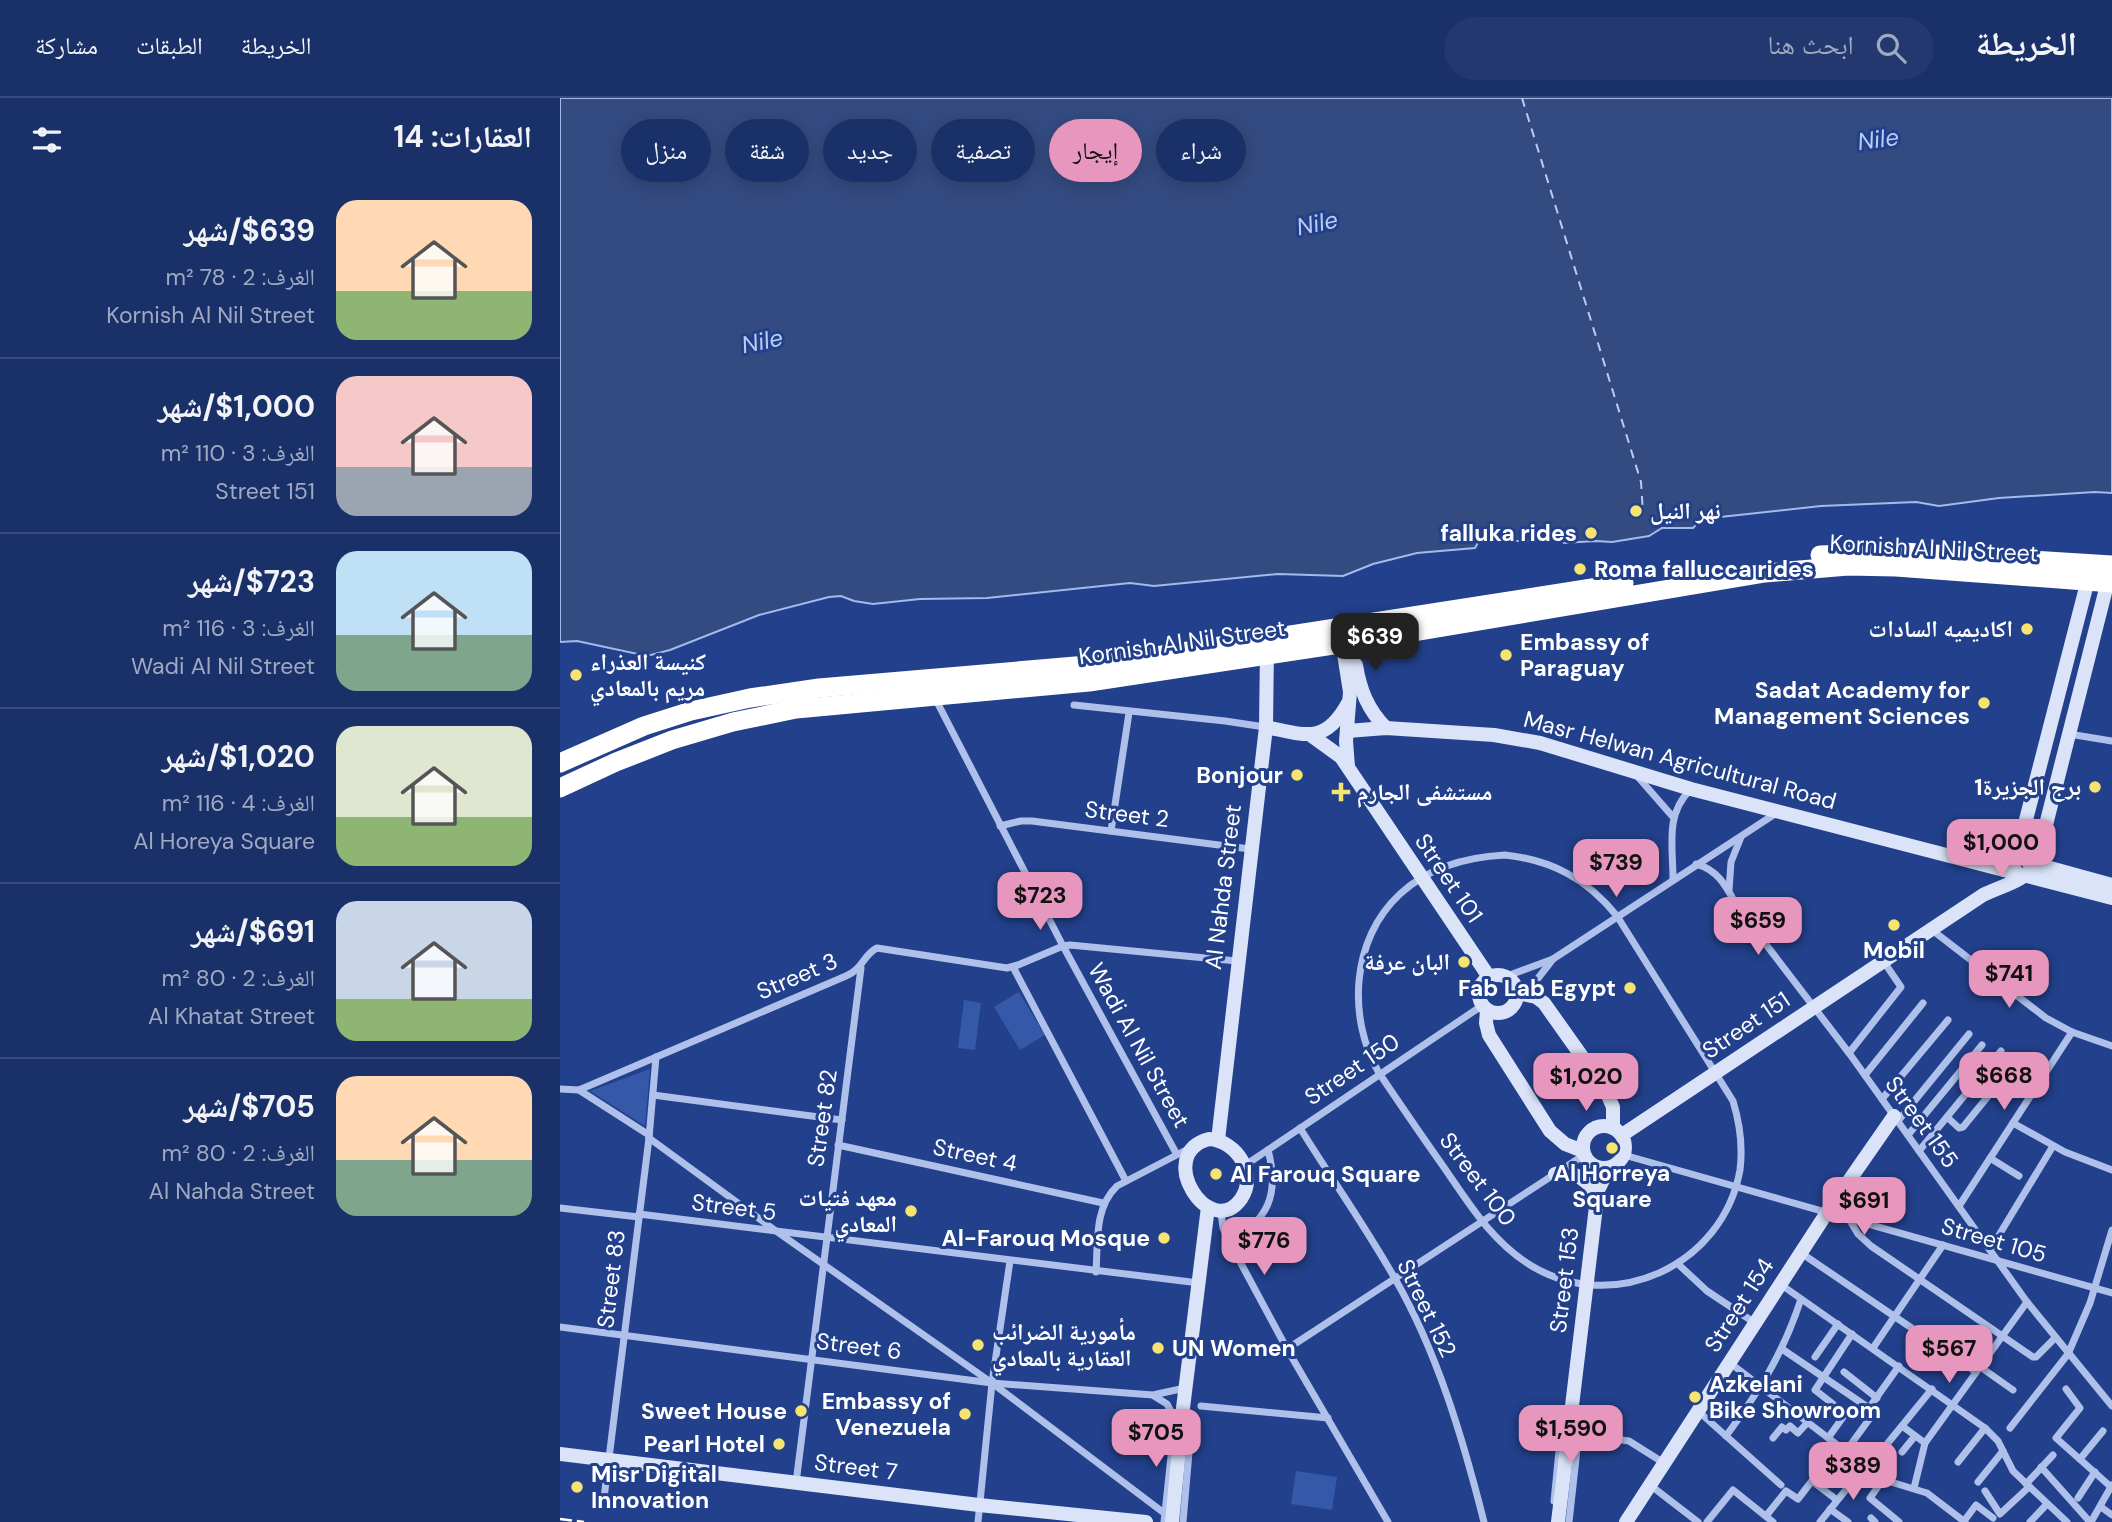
<!DOCTYPE html>
<html lang="ar">
<head>
<meta charset="utf-8">
<style>
	:root { --surface:#1a3068; --page:#23386e; --text:#f1f3f6; --muted:#9fa9c0; --line:#384b7c; --accent:#e797bd }
	body { margin:0; font-family:"DM Sans","Noto Naskh Arabic",sans-serif; background:var(--page); color:var(--text); direction:rtl; height:100vh; display:flex; flex-direction:column; font-size:26px; white-space:nowrap }
	* { box-sizing:border-box; margin:0 }
	p { font-size:23px; color:var(--muted) }
	.icon { flex:none; width:38px; height:38px; fill:none; stroke:currentColor; stroke-width:2; stroke-linecap:round; stroke-linejoin:round }
	.map { position:relative; flex:1; overflow:hidden; direction:ltr }
	.drawer { display:flex; flex-direction:column; background:var(--surface); width:560px }
	.drawer>* { flex:none }
	.banner { position:absolute; left:21px; top:21px; width:665px; height:63px; direction:rtl; display:flex; gap:14px }
	.price { position:absolute; translate:-50% -60px; padding:0 16px; border-radius:14px; background:var(--accent); color:#111; font-size:23px; line-height:46px; filter:drop-shadow(0 2px 4px #0008) }
	.price::after { content:''; position:absolute; left:50%; top:42px; width:21px; height:16px; margin-left:-10px; background:inherit; clip-path:polygon(0 0,100% 0,50% 100%) }
	.price.active { background:#222; color:#fff }
	ul { padding:0; list-style:none }
	li { display:flex; align-items:center; gap:21px; height:175px; padding:0 28px }
	li+li { border-top:2px solid var(--line) }
	li span { display:grid; place-items:center; flex:none; width:196px; height:140px; border-radius:21px; color:#555 }
	li>.icon { margin-inline-start:auto }
	span .icon { width:84px; height:84px; fill:#fffc; stroke-width:1 }
	li b { font-size:30px }
	h2 { display:flex; justify-content:space-between; align-items:center; height:84px; padding:0 28px; font-size:30px }
	.tag { padding:0 24px; border-radius:32px; background:var(--surface); box-shadow:0 4px 18px #0003,0 0 0 2px var(--line); font-size:24px; line-height:63px }
	.tag.active { background:var(--accent); color:#111 }
	header { display:flex; align-items:center; gap:42px; box-sizing:border-box; height:98px; padding:0 35px; background:var(--surface); border-bottom:2px solid var(--line) }
	header strong { font-size:33px }
	nav { display:flex; gap:38px; margin-inline-start:auto; font-size:24px }
	.search { width:490px; height:63px; background:var(--page); display:flex; align-items:center; gap:18px; box-sizing:border-box; padding:0 24px; border-radius:38px; color:var(--muted); font-size:26px }
	main { display:flex; flex:1; min-height:0 }
	.map>svg:first-child { display:block }
	.green { fill:#3559a8 }
	.water { fill:#344b82; stroke:#a2baec; stroke-width:2 }
	.lines { fill:none; stroke-linecap:round; stroke-linejoin:round }
	.ferry { stroke:#baccf2; stroke-width:2; stroke-dasharray:9 7; stroke-linecap:butt }
	.street { stroke:#afc1eb; stroke-width:7 }
	.secondary { stroke:#dae3f8; stroke-width:14 }
	.highway { stroke:#fff; stroke-width:19 }
	.rail { stroke:#fff; stroke-width:2.5; stroke-dasharray:12 5; stroke-linecap:butt }
	.poi-dot { fill:#f7e470; stroke:#22408b; stroke-width:2.5 }
	.labels { text-anchor:middle; dominant-baseline:central; stroke-width:6; stroke-linejoin:round; paint-order:stroke }
	.poi-label { font-size:23px; font-weight:bold; fill:#fff; stroke:#22408b; text-anchor:end }
	.street-label { font-size:23px; fill:#fff; stroke:#22408b }
	.water-label { font-size:24px; font-style:italic; fill:#baccf2; stroke:#22408b }
</style>
</head>
<body>
<header>
<strong>الخريطة</strong>
<div class="search"><svg class="icon" aria-label="search" viewBox="0 0 24 24"><circle cx="10" cy="10" r="6"/><path d="M15 15l6 6"/></svg>ابحث هنا</div>
<nav><a>الخريطة</a><a>الطبقات</a><a>مشاركة</a></nav>
</header>
<main>
<div class="map">
<svg width="1552" height="1424" viewBox="0 0 1552 1424">
	<rect width="100%" height="100%" fill="#22408b"/>
	<g class="green">
		<polygon points="459,894 485,937 460,952 434,909"/>
		<polygon points="404,902 421,905 415,952 398,950"/>
		<polygon points="90,971 85,1028 30,993"/>
		<polygon points="736,1373 777,1379 772,1412 731,1406"/>
	</g>
	<polygon class="water" points="0,0 1552,0 1552,395 1535,394 1439,400 1379,408 1356,404 1261,408 1142,421 1133,430 1102,430 1089,438 1052,444 1036,443 1004,445 997,439 973,443 919,443 915,450 857,455 813,466 783,478 718,476 594,488 570,485 427,500 360,501 313,506 294,503 281,498 269,499 199,517 110,552 87,558 17,543 0,544"/>
	<g class="lines">
		<polyline class="ferry" points="962,0 1081,384 1083,415"/>
		<g class="street">
			<polyline points="375,600 503,848 616,1055"/>
			<polyline points="514,607 665,623 705,629"/>
			<polyline points="1509,636 1552,643"/>
			<polyline points="1078,679 1113,719"/>
			<polyline points="440,728 461,723 472,723 690,751"/>
			<polyline points="551,733 569,615"/>
			<path d="M945 757C992 762 1027 781 1057 818L1173 1003C1180 1026 1183 1048 1180 1072 1163 1168 1053 1218 970 1167 931 1143 908 1104 883 1068 861 1037 840 1006 819 975 787 920 791 841 840 796 869 769 906 759 945 757Z"/>
			<path d="M1136 766C1159 772 1167 790 1178 810L1289 955 1467 1204 1552 1308"/>
			<path d="M1113 781C1113 748 1105 717 1130 692"/>
			<polyline points="1169,792 1171,764 1181,739"/>
			<polyline points="1372,832 1486,920 1512,934 1552,948"/>
			<polyline points="453,869 566,1083"/>
			<polyline points="947,878 993,861 1218,714"/>
			<polyline points="959,891 972,888 993,861"/>
			<polyline points="1289,955 1341,889 1324,864"/>
			<polyline points="1305,977 1363,905"/>
			<path d="M0 991 19 992 286 878C303 871 303 857 317 850L447 870 458 867 503 848 510 847 677 863"/>
			<polyline points="19,992 89,1037"/>
			<polyline points="93,997 282,1022"/>
			<polyline points="1322,1001 1388,922"/>
			<polyline points="1387,1019 1399,1030 1403,1029 1456,964"/>
			<polyline points="1338,1023 1409,936"/>
			<polyline points="1453,1025 1505,1054 1552,1072"/>
			<path d="M740 1030C771 1080 805 1128 834 1179 877 1253 903 1341 924 1424"/>
			<polyline points="1348,1037 1422,947"/>
			<polyline points="89,1040 216,1133 432,1285 612,1421"/>
			<polyline points="278,1047 543,1105"/>
			<polyline points="1359,1053 1441,953"/>
			<polyline points="1064,1057 1552,1195"/>
			<polyline points="1430,1060 1459,1078"/>
			<polyline points="684,1068 923,907"/>
			<polyline points="1399,1108 1512,934"/>
			<polyline points="0,1110 79,1119"/>
			<polyline points="661,1114 663,1130 670,1145 727,1251 828,1424"/>
			<polyline points="79,1116 639,1185"/>
			<polyline points="1289,1121 1298,1136 1311,1148 1473,1259 1476,1259 1495,1240"/>
			<path d="M670 1145C708 1121 720 1097 708 1052"/>
			<polyline points="1430,1152 1493,1048"/>
			<polyline points="1241,1155 1415,1273"/>
			<polyline points="1118,1166 1147,1193 1195,1225"/>
			<path d="M536 1174C538 1144 534 1110 557 1088L630 1050"/>
			<polyline points="1220,1186 1425,1330 1438,1343 1453,1373 1507,1424"/>
			<polyline points="0,1229 432,1285 593,1297 625,1290"/>
			<polyline points="1313,1250 1383,1147"/>
			<polyline points="727,1251 1024,1057"/>
			<polyline points="1222,1251 1309,1310 1339,1268"/>
			<polyline points="1255,1259 1278,1226"/>
			<polyline points="1170,1265 1314,1375 1331,1384 1367,1395 1405,1424"/>
			<polyline points="1419,1268 1453,1292"/>
			<polyline points="1284,1274 1317,1300"/>
			<polyline points="1506,1291 1520,1310 1496,1340 1551,1389"/>
			<polyline points="594,1298 607,1306 615,1321 604,1424"/>
			<polyline points="1273,1306 1255,1292 1292,1236"/>
			<polyline points="641,1308 768,1320"/>
			<polyline points="1138,1313 1221,1387"/>
			<polyline points="1342,1328 1365,1345"/>
			<polyline points="1450,1330 1508,1256 1530,1205 1552,1132"/>
			<polyline points="1019,1336 1069,1343 1104,1365"/>
			<path d="M1166 1338C1200 1292 1223 1256 1241 1201"/>
			<polyline points="1213,1340 1222,1329 1226,1332 1230,1328 1238,1335 1248,1324"/>
			<polyline points="1268,1340 1286,1315"/>
			<polyline points="1323,1351 1372,1291"/>
			<polyline points="1286,1353 1313,1316"/>
			<polyline points="1342,1354 1355,1338"/>
			<polyline points="1520,1361 1543,1333"/>
			<polyline points="1398,1364 1425,1330"/>
			<polyline points="1481,1369 1530,1424"/>
			<polyline points="1324,1380 1310,1400 1339,1424"/>
			<polyline points="1252,1383 1277,1402"/>
			<polyline points="1418,1384 1443,1353"/>
			<polyline points="236,1385 301,870"/>
			<polyline points="1466,1386 1493,1357"/>
			<polyline points="1090,1387 1138,1424"/>
			<polyline points="1354,1390 1365,1345 1467,1204"/>
			<polyline points="1425,1393 1440,1416 1469,1389"/>
			<polyline points="1518,1400 1535,1374"/>
			<polyline points="994,1403 1002,1323 1009,1309"/>
			<polyline points="43,1408 89,1040 96,959"/>
			<polyline points="1541,1409 1552,1417"/>
			<polyline points="1270,1411 1288,1424"/>
			<polyline points="1206,1418 1226,1393 1238,1401 1265,1366"/>
			<polyline points="1311,1420 1315,1424"/>
			<polyline points="1404,1423 1416,1407 1433,1420"/>
			<polyline points="418,1424 432,1285 450,1163"/>
			<polyline points="623,1424 631,1331"/>
			<polyline points="1009,1424 1020,1324 1015,1307"/>
			<polyline points="1147,1424 1173,1392 1213,1424"/>
			<polyline points="1260,1424 1305,1368"/>
			<polyline points="1470,1424 1487,1406"/>
			<polyline points="1531,1424 1552,1387"/>
		</g>
		<g class="secondary">
			<polyline points="781,537 790,594 786,643 788,669"/>
			<path d="M796 567C800 592 808 612 826 630"/>
			<path d="M706 629C745 637 765 647 788 605"/>
			<polyline points="787,633 826,630 934,637 980,645 1131,691 1552,800"/>
			<polyline points="752,638 781,659 929,879"/>
			<polyline points="1468,764 1552,787"/>
			<polyline points="1452,776 1530,474"/>
			<circle cx="938" cy="896" r="19"/>
			<polyline points="958,895 976,899 984,905 1045,991 1053,1009 1053,1030"/>
			<polyline points="927,912 926,925 929,937 990,1033 1005,1046 1023,1053"/>
			<circle cx="1044" cy="1049" r="21"/>
			<path d="M1062 1037 1423 797C1441 788 1465 783 1476 766L1550 475"/>
			<path d="M649 1041C677 1043 698 1076 681 1101 650 1144 593 1056 649 1041Z"/>
			<polyline points="658,1042 706,629 707,549"/>
			<path d="M995 1076C1014 1071 1029 1083 1037 1099"/>
			<polyline points="0,1356 419,1407 586,1424"/>
			<polyline points="612,1424 623,1310 648,1109"/>
			<polyline points="998,1424 1038,1092 1049,1070"/>
			<polyline points="1066,1424 1268,1113 1334,1018"/>
		</g>
		<g class="highway">
			<polyline points="1260,457 1343,454 1552,467"/>
			<polyline points="0,665 84,628 131,613 190,600 259,590 551,565 1064,485"/>
			<polyline points="0,690 56,664 112,642 173,624 236,611 529,584 793,544 1205,475 1288,468 1336,469 1552,485"/>
		</g>
		<polyline class="rail" points="0,1421 24,1424"/>
	</g>
	<g class="poi-dot">
		<circle cx="1076" cy="413" r="7"/>
		<circle cx="1031" cy="435" r="7"/>
		<circle cx="1020" cy="471" r="7"/>
		<circle cx="1467" cy="531" r="7"/>
		<circle cx="946" cy="557" r="7"/>
		<circle cx="16" cy="577" r="7"/>
		<circle cx="1424" cy="605" r="7"/>
		<circle cx="737" cy="677" r="7"/>
		<circle cx="1535" cy="689" r="7"/>
		<path d="M777.5 683.5h7v7h7v7h-7v7h-7v-7h-7v-7h7z"/>
		<circle cx="1334" cy="827" r="7"/>
		<circle cx="904" cy="864" r="7"/>
		<circle cx="1070" cy="890" r="7"/>
		<circle cx="1052" cy="1050" r="7"/>
		<circle cx="656" cy="1076" r="7"/>
		<circle cx="351" cy="1113" r="7"/>
		<circle cx="604" cy="1140" r="7"/>
		<circle cx="418" cy="1247" r="7"/>
		<circle cx="598" cy="1250" r="7"/>
		<circle cx="1135" cy="1299" r="7"/>
		<circle cx="241" cy="1313" r="7"/>
		<circle cx="405" cy="1316" r="7"/>
		<circle cx="219" cy="1346" r="7"/>
		<circle cx="17" cy="1389" r="7"/>
	</g>
	<g class="labels">
		<g class="poi-label">
			<text x="1090" y="413" text-anchor="start">نهر النيل</text>
			<text x="1017" y="435">falluka rides</text>
			<text x="1034" y="471" text-anchor="start">Roma fallucca rides</text>
			<text x="1453" y="531">اكاديميه السادات</text>
			<text x="960" y="544" text-anchor="start">Embassy of<tspan x="960" dy="26">Paraguay</tspan></text>
			<text x="30" y="564" text-anchor="start">كنيسة العذراء<tspan x="30" dy="26">مريم بالمعادي</tspan></text>
			<text x="1410" y="592">Sadat Academy for<tspan x="1410" dy="26">Management Sciences</tspan></text>
			<text x="723" y="677">Bonjour</text>
			<text x="1521" y="689">برج الجزيرة1</text>
			<text x="797" y="694" text-anchor="start">مستشفى الجارم</text>
			<text x="1334" y="852" text-anchor="middle">Mobil</text>
			<text x="890" y="864">البان عرفة</text>
			<text x="1056" y="890">Fab Lab Egypt</text>
			<text x="1052" y="1075" text-anchor="middle">Al Horreya<tspan x="1052" dy="26">Square</tspan></text>
			<text x="670" y="1076" text-anchor="start">Al Farouq Square</text>
			<text x="337" y="1100">معهد فتيات<tspan x="337" dy="26">المعادي</tspan></text>
			<text x="590" y="1140">Al-Farouq Mosque</text>
			<text x="432" y="1234" text-anchor="start">مأمورية الضرائب<tspan x="432" dy="26">العقارية بالمعادي</tspan></text>
			<text x="612" y="1250" text-anchor="start">UN Women</text>
			<text x="1149" y="1286" text-anchor="start">Azkelani<tspan x="1149" dy="26">Bike Showroom</tspan></text>
			<text x="391" y="1303">Embassy of<tspan x="391" dy="26">Venezuela</tspan></text>
			<text x="227" y="1313">Sweet House</text>
			<text x="205" y="1346">Pearl Hotel</text>
			<text x="31" y="1376" text-anchor="start">Misr Digital<tspan x="31" dy="26">Innovation</tspan></text>
		</g>
		<g class="street-label">
			<text transform="translate(1374 450) rotate(3)">Kornish Al Nil Street</text>
			<text transform="translate(622 544) rotate(-8)">Kornish Al Nil Street</text>
			<text transform="translate(1120 662) rotate(15)">Masr Helwan Agricultural Road</text>
			<text transform="translate(567 716) rotate(7)">Street 2</text>
			<text transform="translate(889 780) rotate(56)">Street 101</text>
			<text transform="translate(663 789) rotate(-83)">Al Nahda Street</text>
			<text transform="translate(237 878) rotate(-23)">Street 3</text>
			<text transform="translate(1186 927) rotate(-34)">Street 151</text>
			<text transform="translate(579 947) rotate(61)">Wadi Al Nil Street</text>
			<text transform="translate(792 971) rotate(-34)">Street 150</text>
			<text transform="translate(262 1020) rotate(-82)">Street 82</text>
			<text transform="translate(1362 1024) rotate(54)">Street 155</text>
			<text transform="translate(415 1057) rotate(12)">Street 4</text>
			<text transform="translate(918 1081) rotate(53)">Street 100</text>
			<text transform="translate(174 1109) rotate(7)">Street 5</text>
			<text transform="translate(1434 1142) rotate(16)">Street 105</text>
			<text transform="translate(51 1181) rotate(-83)">Street 83</text>
			<text transform="translate(1004 1182) rotate(-83)">Street 153</text>
			<text transform="translate(1179 1207) rotate(-57)">Street 154</text>
			<text transform="translate(867 1210) rotate(64)">Street 152</text>
			<text transform="translate(299 1248) rotate(7)">Street 6</text>
			<text transform="translate(296 1369) rotate(7)">Street 7</text>
		</g>
		<g class="water-label">
			<text transform="translate(1318 41) rotate(-8)">Nile</text>
			<text transform="translate(757 125) rotate(-12)">Nile</text>
			<text transform="translate(202 243) rotate(-12)">Nile</text>
		</g>
	</g>
</svg>
<b class="price active" style="left:815px;top:575px">$639</b>
<b class="price" style="left:1441px;top:781px">$1,000</b>
<b class="price" style="left:1056px;top:801px">$739</b>
<b class="price" style="left:480px;top:834px">$723</b>
<b class="price" style="left:1198px;top:859px">$659</b>
<b class="price" style="left:1449px;top:912px">$741</b>
<b class="price" style="left:1444px;top:1014px">$668</b>
<b class="price" style="left:1026px;top:1015px">$1,020</b>
<b class="price" style="left:1304px;top:1139px">$691</b>
<b class="price" style="left:704px;top:1179px">$776</b>
<b class="price" style="left:1389px;top:1287px">$567</b>
<b class="price" style="left:1011px;top:1367px">$1,590</b>
<b class="price" style="left:596px;top:1371px">$705</b>
<b class="price" style="left:1293px;top:1404px">$389</b>
<div class="banner">
<a class="tag">شراء</a>
<a class="tag active">إيجار</a>
<a class="tag">تصفية</a>
<a class="tag">جديد</a>
<a class="tag">شقة</a>
<a class="tag">منزل</a>
</div>
</div>
<section class="drawer">
<h2>العقارات: 14<svg class="icon" aria-label="filters" viewBox="0 0 24 24"><path d="M4 7h16M4 17h16"/><circle cx="9" cy="7" r="2"/><circle cx="15" cy="17" r="2"/></svg></h2>
<ul>
<li><span style="background:linear-gradient(#ffd9b3 65%,#8fb573 0)"><svg class="icon" aria-label="home" viewBox="0 0 24 24"><path d="M3 11l9-7 9 7M6 9v11h12V9"/></svg></span><div><b>$639/شهر</b><p>الغرف: 2 · 78 m²</p><p>Kornish Al Nil Street</p></div></li>
<li><span style="background:linear-gradient(#f6c9c9 65%,#9aa5b1 0)"><svg class="icon" aria-label="home" viewBox="0 0 24 24"><path d="M3 11l9-7 9 7M6 9v11h12V9"/></svg></span><div><b>$1,000/شهر</b><p>الغرف: 3 · 110 m²</p><p>Street 151</p></div></li>
<li><span style="background:linear-gradient(#bfe0f5 60%,#7fa58c 0)"><svg class="icon" aria-label="home" viewBox="0 0 24 24"><path d="M3 11l9-7 9 7M6 9v11h12V9"/></svg></span><div><b>$723/شهر</b><p>الغرف: 3 · 116 m²</p><p>Wadi Al Nil Street</p></div></li>
<li><span style="background:linear-gradient(#dfe7d0 65%,#8fb573 0)"><svg class="icon" aria-label="home" viewBox="0 0 24 24"><path d="M3 11l9-7 9 7M6 9v11h12V9"/></svg></span><div><b>$1,020/شهر</b><p>الغرف: 4 · 116 m²</p><p>Al Horeya Square</p></div></li>
<li><span style="background:linear-gradient(#c9d6e8 70%,#8fb573 0)"><svg class="icon" aria-label="home" viewBox="0 0 24 24"><path d="M3 11l9-7 9 7M6 9v11h12V9"/></svg></span><div><b>$691/شهر</b><p>الغرف: 2 · 80 m²</p><p>Al Khatat Street</p></div></li>
<li><span style="background:linear-gradient(#ffd9b3 60%,#7fa58c 0)"><svg class="icon" aria-label="home" viewBox="0 0 24 24"><path d="M3 11l9-7 9 7M6 9v11h12V9"/></svg></span><div><b>$705/شهر</b><p>الغرف: 2 · 80 m²</p><p>Al Nahda Street</p></div></li>
</ul>
</section>
</main>
</body>
</html>
